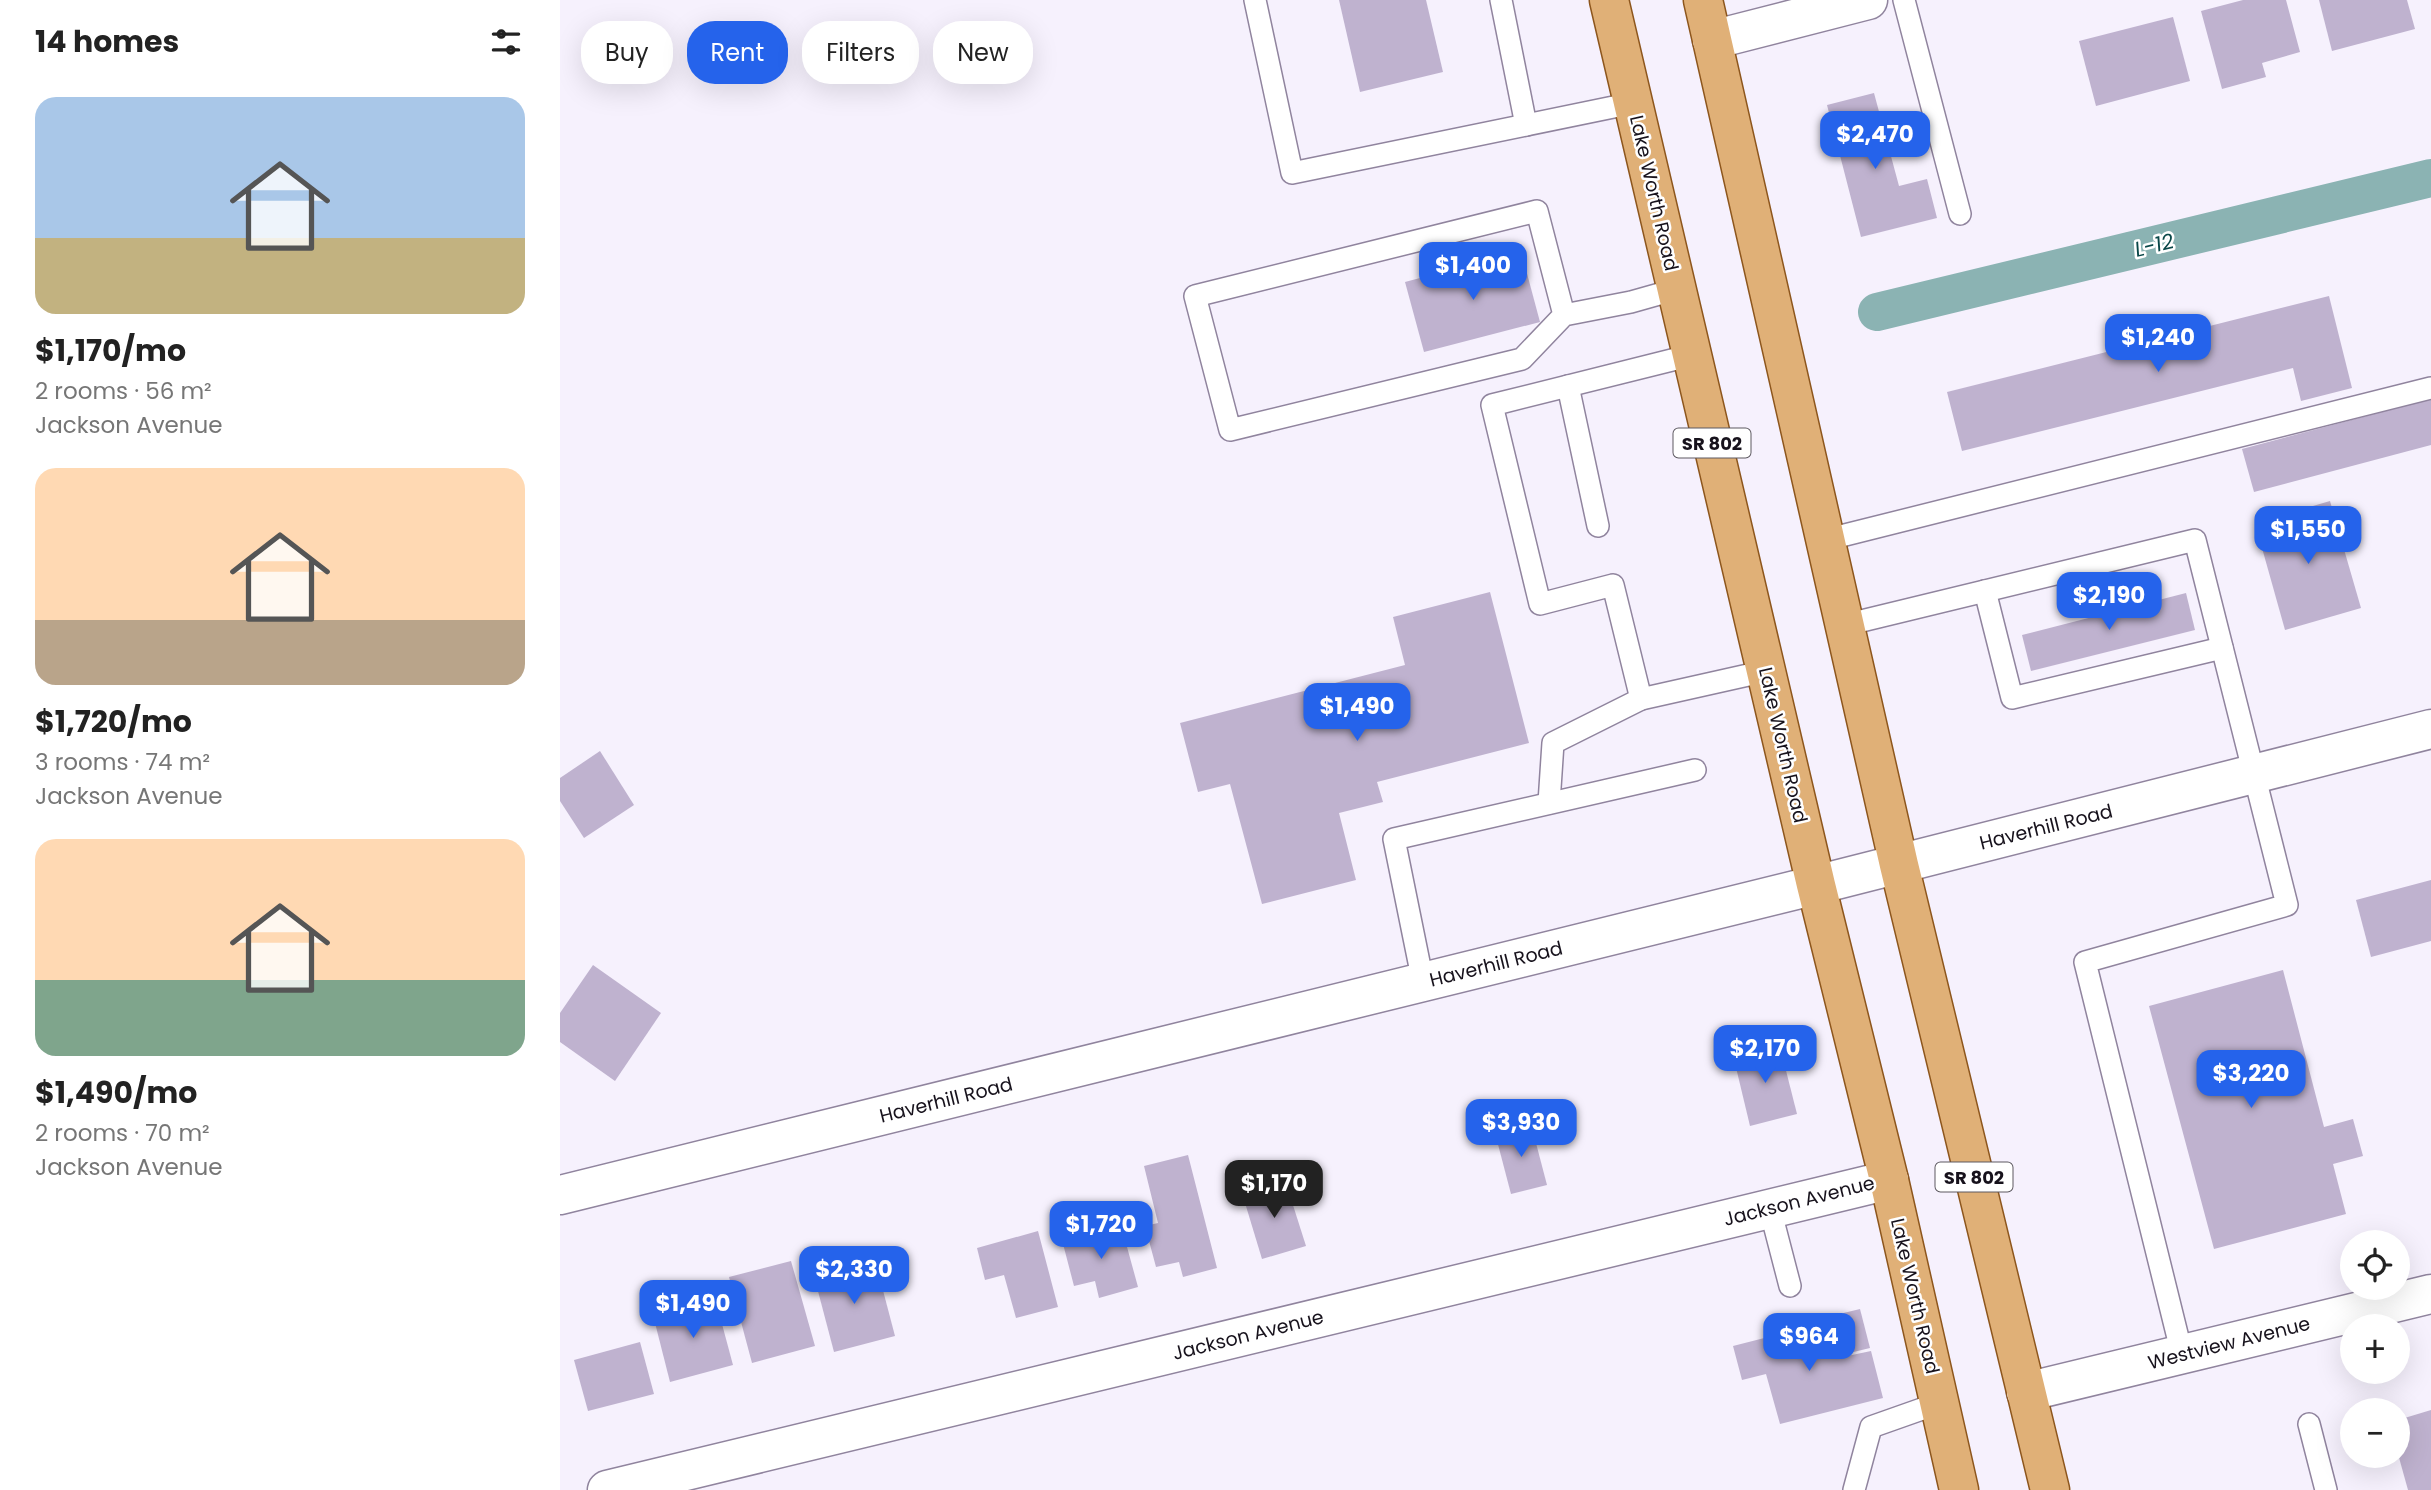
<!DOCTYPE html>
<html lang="en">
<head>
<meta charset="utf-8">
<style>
	:root { --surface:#fff; --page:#f6f6f6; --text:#222; --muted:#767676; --accent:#2563eb }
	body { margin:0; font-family:Poppins,sans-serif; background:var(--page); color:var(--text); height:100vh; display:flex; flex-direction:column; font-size:26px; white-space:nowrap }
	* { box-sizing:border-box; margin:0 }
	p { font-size:23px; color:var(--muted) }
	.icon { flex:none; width:38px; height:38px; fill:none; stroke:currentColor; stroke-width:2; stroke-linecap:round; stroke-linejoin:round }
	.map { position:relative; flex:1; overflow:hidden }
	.panel { display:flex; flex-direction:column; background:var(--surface); width:560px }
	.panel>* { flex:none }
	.guide { position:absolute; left:21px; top:21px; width:665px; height:63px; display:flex; gap:14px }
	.tools { position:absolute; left:1780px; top:1230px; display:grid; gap:14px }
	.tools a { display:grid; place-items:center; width:70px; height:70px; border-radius:50%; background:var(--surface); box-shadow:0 7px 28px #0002; font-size:35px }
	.price { position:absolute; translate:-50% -60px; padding:0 16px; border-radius:14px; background:var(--accent); color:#fff; font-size:23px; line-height:46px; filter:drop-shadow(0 2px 4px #0008) }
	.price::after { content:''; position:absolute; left:50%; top:42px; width:21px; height:16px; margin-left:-10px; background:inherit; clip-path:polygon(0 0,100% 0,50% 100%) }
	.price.selected { background:#222; color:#fff }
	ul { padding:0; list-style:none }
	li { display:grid; align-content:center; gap:14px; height:371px; padding:0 35px }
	li span { display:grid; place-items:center; height:217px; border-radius:21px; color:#555 }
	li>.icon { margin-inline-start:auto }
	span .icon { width:126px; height:126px; fill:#fffc; stroke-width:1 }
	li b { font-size:30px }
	h2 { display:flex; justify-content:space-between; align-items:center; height:84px; padding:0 35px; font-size:30px }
	.chip { padding:0 24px; border-radius:28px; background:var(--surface); box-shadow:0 7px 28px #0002; font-size:24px; line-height:63px }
	.chip.selected { background:var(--accent); color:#fff }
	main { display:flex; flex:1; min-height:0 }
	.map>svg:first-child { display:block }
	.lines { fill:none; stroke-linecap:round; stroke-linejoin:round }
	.canal { stroke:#8bb3b3; stroke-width:38 }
	.building { fill:#bfb2cf }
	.service-casing { stroke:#90849e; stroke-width:24 }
	.minor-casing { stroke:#90849e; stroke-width:41 }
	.tertiary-casing { stroke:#90849e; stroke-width:41 }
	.primary-casing { stroke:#8d561d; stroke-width:41 }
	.service { stroke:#fff; stroke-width:21 }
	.minor { stroke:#fff; stroke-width:38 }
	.tertiary { stroke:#fff; stroke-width:38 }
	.primary { stroke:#e0b077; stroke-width:38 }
	.labels { text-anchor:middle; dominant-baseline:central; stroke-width:5; stroke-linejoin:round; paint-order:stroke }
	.shield { fill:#fff; stroke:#5d5960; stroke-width:2 }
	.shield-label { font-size:18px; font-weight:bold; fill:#17121c }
	.street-label { font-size:19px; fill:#17121c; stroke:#fff }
	.water-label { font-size:21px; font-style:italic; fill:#094748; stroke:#fff }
</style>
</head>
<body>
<main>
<section class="panel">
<h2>14 homes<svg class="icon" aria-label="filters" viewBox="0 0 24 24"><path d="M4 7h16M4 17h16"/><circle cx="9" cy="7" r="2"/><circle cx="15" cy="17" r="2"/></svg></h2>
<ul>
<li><span style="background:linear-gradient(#a9c7e8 65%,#c2b280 0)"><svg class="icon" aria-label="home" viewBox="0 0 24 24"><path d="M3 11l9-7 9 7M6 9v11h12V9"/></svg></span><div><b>$1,170/mo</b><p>2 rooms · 56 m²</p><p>Jackson Avenue</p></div></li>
<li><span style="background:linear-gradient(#ffd9b3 70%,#b9a48a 0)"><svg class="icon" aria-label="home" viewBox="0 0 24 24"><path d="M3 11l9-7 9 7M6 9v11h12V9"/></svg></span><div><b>$1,720/mo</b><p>3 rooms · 74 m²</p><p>Jackson Avenue</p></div></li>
<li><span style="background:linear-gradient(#ffd9b3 65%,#7fa58c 0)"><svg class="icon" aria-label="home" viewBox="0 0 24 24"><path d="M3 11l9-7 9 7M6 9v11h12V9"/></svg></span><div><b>$1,490/mo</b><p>2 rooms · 70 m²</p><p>Jackson Avenue</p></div></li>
</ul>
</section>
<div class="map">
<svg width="1871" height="1490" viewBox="0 0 1871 1490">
	<rect width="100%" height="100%" fill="#f6f1fd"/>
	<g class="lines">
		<polyline class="canal" points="1317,312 1871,178"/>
	</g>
	<g class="building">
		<polygon points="779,0 866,0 883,72 800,92"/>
		<polygon points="1683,0 1726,0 1740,52 1702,63 1706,77 1662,89 1641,11"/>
		<polygon points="1759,0 1847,0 1855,29 1772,51"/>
		<polygon points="1613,17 1630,81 1536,106 1519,41"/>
		<polygon points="1314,93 1339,186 1367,179 1377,218 1301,237 1267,105"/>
		<polygon points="961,251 980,322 864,352 845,282"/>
		<polygon points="1769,296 1792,388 1741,401 1733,368 1402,451 1387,392"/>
		<polygon points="1871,399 1871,445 1694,492 1682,449"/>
		<polygon points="1770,501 1801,608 1725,630 1695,523"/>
		<polygon points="930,592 969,743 817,782 823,802 779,813 796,880 702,904 670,784 638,792 620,723 845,665 833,617"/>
		<polygon points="1626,593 1635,630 1471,671 1462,635"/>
		<polygon points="40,751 74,805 24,838 0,801 0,778"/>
		<polygon points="1871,880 1871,941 1811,957 1796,900"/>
		<polygon points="33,965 101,1013 55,1081 0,1042 0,1013"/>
		<polygon points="1723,970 1764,1127 1793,1119 1803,1156 1773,1164 1786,1214 1654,1249 1589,1006"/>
		<polygon points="1219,1043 1237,1114 1190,1126 1173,1055"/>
		<polygon points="971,1124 987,1185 951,1194 935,1133"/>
		<polygon points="628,1155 657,1268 623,1277 619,1262 596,1267 585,1226 598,1223 584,1166"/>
		<polygon points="725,1180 746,1246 702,1259 682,1193"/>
		<polygon points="561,1225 578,1287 539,1298 535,1281 514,1286 502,1240"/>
		<polygon points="478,1231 498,1307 456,1318 444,1275 425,1280 417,1248"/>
		<polygon points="315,1260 335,1336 274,1352 254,1276"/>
		<polygon points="231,1261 255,1346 192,1363 169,1277"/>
		<polygon points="155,1298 173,1365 110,1382 93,1315"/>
		<polygon points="1300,1309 1310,1348 1273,1357 1263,1318"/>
		<polygon points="1263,1323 1273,1359 1311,1351 1323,1398 1220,1424 1206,1374 1182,1380 1173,1346"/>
		<polygon points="80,1342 94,1394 28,1411 14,1360"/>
		<polygon points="1871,1410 1871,1490 1848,1490 1838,1454 1838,1420"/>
	</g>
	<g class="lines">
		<defs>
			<g id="service">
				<polyline points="695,0 732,173 1073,103"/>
				<polyline points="941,0 966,125"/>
				<polyline points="1344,0 1400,214"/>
				<polyline points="1004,315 962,359 670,430 635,296 977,211 1004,315 1071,302 1117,289"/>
				<polyline points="1008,386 1038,526"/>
				<polyline points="1265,540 1871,388"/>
				<polyline points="1425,591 1452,698 1662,648"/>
				<polyline points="1285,625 1635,540 1727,905 1525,962 1622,1354"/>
				<polyline points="1081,699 1053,585 980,604 932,405 1132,355"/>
				<polyline points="989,803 993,743 1081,699 1206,671"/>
				<polyline points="863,982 834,839 1135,770"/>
				<polyline points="1210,1209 1230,1286"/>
				<polyline points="1749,1424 1766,1490"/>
				<polyline points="1294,1490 1311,1427 1379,1403"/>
			</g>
			<g id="minor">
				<polyline points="1152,40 1308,0"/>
				<polyline points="1466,1392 1871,1294"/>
				<polyline points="47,1490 1329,1180"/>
			</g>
			<polyline id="tertiary" points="0,1195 1256,885 1871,729"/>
			<g id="primary">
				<polyline points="1049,0 1256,885 1329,1180 1399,1490"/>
				<polyline points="1143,0 1339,865 1490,1490"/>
			</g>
		</defs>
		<use href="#service" class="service-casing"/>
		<use href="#minor" class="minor-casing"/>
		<use href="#tertiary" class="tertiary-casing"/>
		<use href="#primary" class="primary-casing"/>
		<use href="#service" class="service"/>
		<use href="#minor" class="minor"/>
		<use href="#tertiary" class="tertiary"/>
		<use href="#primary" class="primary"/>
	</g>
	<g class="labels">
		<g class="shield">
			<rect x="1113.5" y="428.5" width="77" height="29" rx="5"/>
			<rect x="1375.5" y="1162.5" width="77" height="29" rx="5"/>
		</g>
		<g class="shield-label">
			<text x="1152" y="443">SR 802</text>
			<text x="1414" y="1177">SR 802</text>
		</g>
		<g class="street-label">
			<text transform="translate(1094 193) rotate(77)">Lake Worth Road</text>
			<text transform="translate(1223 745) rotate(77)">Lake Worth Road</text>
			<text transform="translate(1486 827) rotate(-14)">Haverhill Road</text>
			<text transform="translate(936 964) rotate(-14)">Haverhill Road</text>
			<text transform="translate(386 1100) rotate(-14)">Haverhill Road</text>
			<text transform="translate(1239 1201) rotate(-14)">Jackson Avenue</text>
			<text transform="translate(1355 1296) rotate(77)">Lake Worth Road</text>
			<text transform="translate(688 1335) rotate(-14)">Jackson Avenue</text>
			<text transform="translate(1669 1343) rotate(-14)">Westview Avenue</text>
		</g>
		<g class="water-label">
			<text transform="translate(1594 245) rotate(-14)">L-12</text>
		</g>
	</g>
</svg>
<div class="tools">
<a><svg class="icon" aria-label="locate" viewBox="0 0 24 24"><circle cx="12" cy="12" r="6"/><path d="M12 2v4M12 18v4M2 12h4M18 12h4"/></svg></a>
<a>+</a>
<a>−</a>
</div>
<b class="price" style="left:1315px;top:171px">$2,470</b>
<b class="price" style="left:913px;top:302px">$1,400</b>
<b class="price" style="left:1598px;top:374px">$1,240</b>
<b class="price" style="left:1748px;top:566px">$1,550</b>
<b class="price" style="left:1549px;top:632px">$2,190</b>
<b class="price" style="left:797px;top:743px">$1,490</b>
<b class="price" style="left:1205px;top:1085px">$2,170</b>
<b class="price" style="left:1691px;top:1110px">$3,220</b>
<b class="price" style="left:961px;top:1159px">$3,930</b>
<b class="price selected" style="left:714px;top:1220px">$1,170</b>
<b class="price" style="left:541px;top:1261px">$1,720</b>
<b class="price" style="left:294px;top:1306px">$2,330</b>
<b class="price" style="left:133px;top:1340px">$1,490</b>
<b class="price" style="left:1249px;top:1373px">$964</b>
<div class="guide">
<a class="chip">Buy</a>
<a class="chip selected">Rent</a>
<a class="chip">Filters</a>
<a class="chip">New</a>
</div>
</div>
</main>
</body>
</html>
